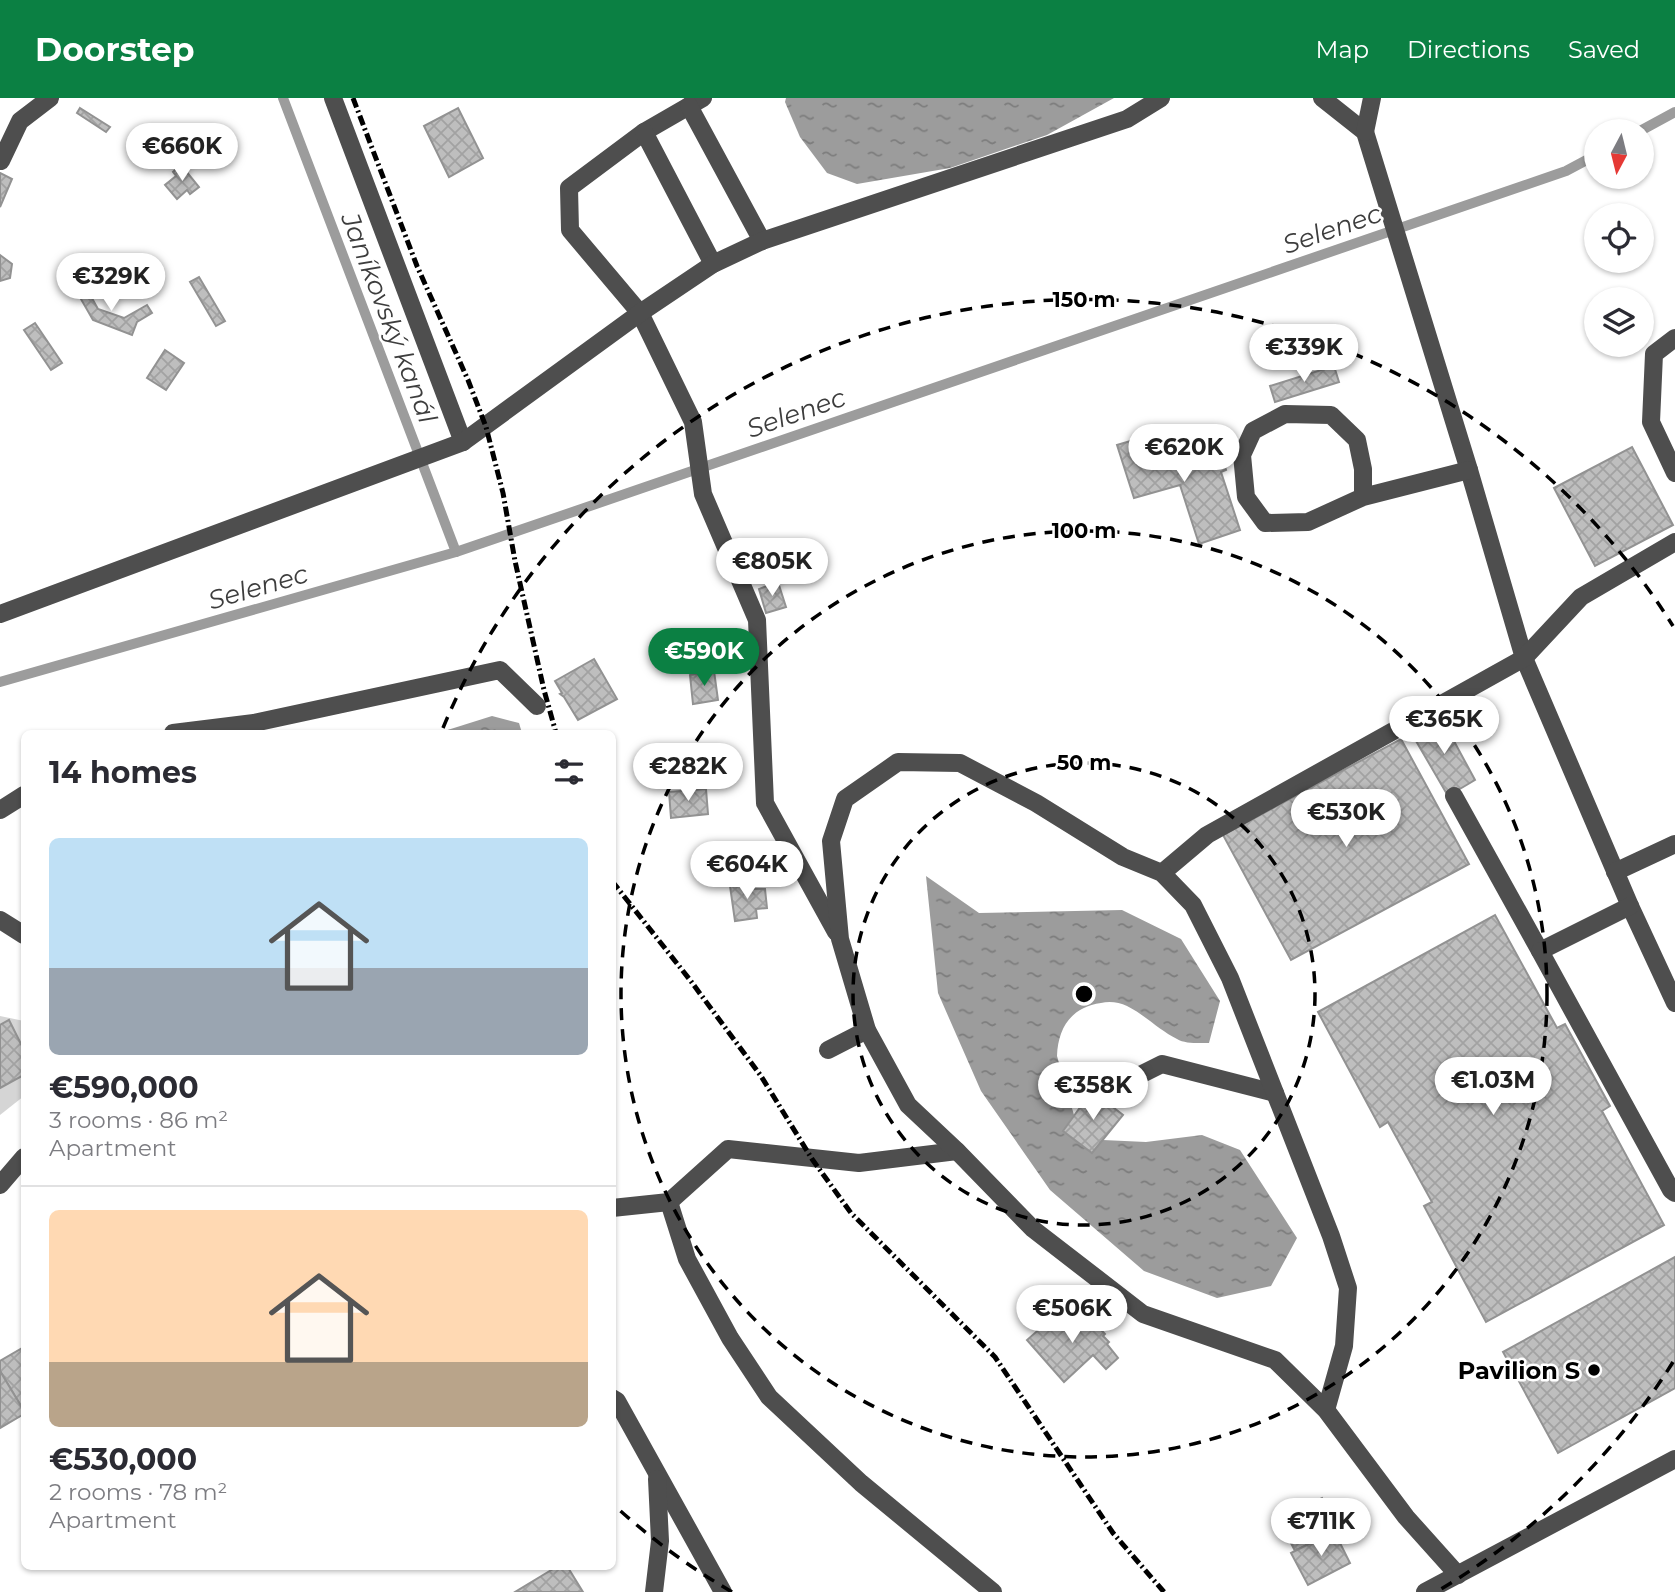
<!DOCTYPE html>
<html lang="en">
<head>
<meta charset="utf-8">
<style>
	:root { --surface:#fff; --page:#f2f2f3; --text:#2b2b33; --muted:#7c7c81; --line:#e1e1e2; --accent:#0b8043 }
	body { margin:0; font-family:Montserrat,sans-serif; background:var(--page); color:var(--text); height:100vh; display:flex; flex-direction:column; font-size:26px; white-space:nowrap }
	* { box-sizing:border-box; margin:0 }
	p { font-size:23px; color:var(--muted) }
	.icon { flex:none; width:38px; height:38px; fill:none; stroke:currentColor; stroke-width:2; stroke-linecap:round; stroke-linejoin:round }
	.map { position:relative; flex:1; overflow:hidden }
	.details { position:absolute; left:21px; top:632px; width:595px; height:840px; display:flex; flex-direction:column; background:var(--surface); border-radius:10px; box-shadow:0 2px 5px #0004 }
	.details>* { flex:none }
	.needle { width:46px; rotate:187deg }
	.fabs { position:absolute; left:1584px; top:21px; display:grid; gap:14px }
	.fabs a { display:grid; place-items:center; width:70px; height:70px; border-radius:50%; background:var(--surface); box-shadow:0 2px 5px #0004; font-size:35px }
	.price { position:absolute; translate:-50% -60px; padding:0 16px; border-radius:24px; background:#fff; color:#222; font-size:23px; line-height:46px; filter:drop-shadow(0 2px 4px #0008) }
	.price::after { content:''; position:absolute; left:50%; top:42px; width:21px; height:16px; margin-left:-10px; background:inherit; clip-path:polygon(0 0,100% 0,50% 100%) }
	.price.active { background:var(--accent); color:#fff }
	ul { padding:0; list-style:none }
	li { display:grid; align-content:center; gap:14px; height:371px; padding:0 28px }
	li+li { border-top:2px solid var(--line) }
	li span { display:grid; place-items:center; height:217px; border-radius:10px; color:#555 }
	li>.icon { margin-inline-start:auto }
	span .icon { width:126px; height:126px; fill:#fffc; stroke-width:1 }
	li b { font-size:30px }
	h2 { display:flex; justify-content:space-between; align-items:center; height:84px; padding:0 28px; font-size:30px }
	header { display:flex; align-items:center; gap:42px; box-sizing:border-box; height:98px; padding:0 35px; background:var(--accent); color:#fff }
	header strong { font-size:33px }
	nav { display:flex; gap:38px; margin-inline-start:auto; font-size:24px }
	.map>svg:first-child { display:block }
	.garden { fill:#d5d5d5 }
	.water { fill:url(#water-ripples) }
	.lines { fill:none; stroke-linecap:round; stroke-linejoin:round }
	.stream { stroke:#9c9c9c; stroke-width:10 }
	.building { fill:url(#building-cross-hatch); stroke:#929292; stroke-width:2 }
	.minor { stroke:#4e4e4e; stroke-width:18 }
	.rail { stroke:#000; stroke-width:5; stroke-dasharray:10 3.5 2 3.5; stroke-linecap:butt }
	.ring { fill:none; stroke:#000; stroke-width:3.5; stroke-dasharray:12 9 }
	.poi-dot { fill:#000; stroke:#fff; stroke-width:2.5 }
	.labels { text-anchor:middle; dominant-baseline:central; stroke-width:5; stroke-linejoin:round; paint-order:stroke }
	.poi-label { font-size:24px; font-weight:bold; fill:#000; stroke:#fff; text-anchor:end }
	.water-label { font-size:26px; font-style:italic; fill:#3d3d3d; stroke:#fff }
	.centre { fill:#000; stroke:#fff; stroke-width:3.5 }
	.ring-label { font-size:21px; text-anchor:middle; font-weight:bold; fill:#000; stroke:#fff; stroke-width:5; stroke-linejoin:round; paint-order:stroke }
</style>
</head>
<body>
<header>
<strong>Doorstep</strong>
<nav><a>Map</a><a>Directions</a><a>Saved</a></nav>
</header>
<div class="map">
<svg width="1675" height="1494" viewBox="0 0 1675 1494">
	<defs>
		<pattern id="water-ripples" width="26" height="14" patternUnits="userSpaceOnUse" patternTransform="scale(1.75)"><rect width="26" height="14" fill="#9c9c9c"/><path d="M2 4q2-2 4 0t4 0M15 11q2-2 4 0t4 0" fill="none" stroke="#7d7d7d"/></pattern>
		<pattern id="building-cross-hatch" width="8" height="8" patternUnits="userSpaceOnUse" patternTransform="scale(1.75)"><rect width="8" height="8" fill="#bebebe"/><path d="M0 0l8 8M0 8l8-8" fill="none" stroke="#a2a2a2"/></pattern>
	</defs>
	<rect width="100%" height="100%" fill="#fff"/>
	<polygon class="garden" points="0,918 24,923 24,998 0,1017"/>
	<g class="water">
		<polygon points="786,0 1114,0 1047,37 950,70 857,86 827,75 800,39 785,4"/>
		<polygon points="492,618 519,625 522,635 438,635"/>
		<path d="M926 778 979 815 1122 812 1181 841 1220 903 1209 945C1199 945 1185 946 1177 941 1159 932 1145 917 1127 908 1119 904 1109 903 1101 905 1072 909 1058 929 1057 958L1074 1017 1063 1033 1092 1055 1103 1042 1146 1044 1202 1037 1240 1052 1297 1140 1271 1188 1217 1200 1144 1173 1050 1092 981 993 938 895Z"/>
	</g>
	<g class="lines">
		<g class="stream">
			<polyline points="283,0 456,454"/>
			<polyline points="1640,33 1675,14"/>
			<polyline points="0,584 456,454 1566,73 1596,57"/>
		</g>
	</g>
	<g class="building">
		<polygon points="80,10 110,29 106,34 77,15"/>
		<polygon points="458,10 483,60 449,79 424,28"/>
		<polygon points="181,67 199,89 190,96 187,92 177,101 165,87 176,78 173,74"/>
		<polygon points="0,75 12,81 0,109"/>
		<polygon points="0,157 12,166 10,180 0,183"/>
		<polygon points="199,179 225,223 216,228 190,184"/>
		<polygon points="83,184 98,211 124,220 147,207 152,215 137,224 132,237 93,222 74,189"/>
		<polygon points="35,225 62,265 51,272 24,232"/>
		<polygon points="165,252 184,265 166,292 147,280"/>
		<polygon points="1334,268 1339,284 1275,304 1270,288"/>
		<polygon points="1151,337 1159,362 1166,360 1167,364 1218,347 1226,372 1221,374 1240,432 1199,446 1180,387 1134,400 1117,347"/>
		<polygon points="1632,349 1673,427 1595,468 1554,390"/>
		<polygon points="778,484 786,509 766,515 759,491"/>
		<polygon points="594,561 617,601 578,622 564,599 560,596 562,595 555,583"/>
		<polygon points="714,573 718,602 693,606 690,577"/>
		<polygon points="1441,619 1475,682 1448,698 1412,636"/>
		<polygon points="1401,641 1469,766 1291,862 1223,737"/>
		<polygon points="706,691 708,716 671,720 669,694"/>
		<polygon points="753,786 754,791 765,791 767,810 756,811 757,820 735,823 730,788"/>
		<polygon points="1495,817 1557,930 1565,926 1610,1008 1602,1013 1664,1127 1486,1224 1424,1108 1432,1104 1388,1024 1380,1029 1318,914"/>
		<polygon points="9,922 24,952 24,977 0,990 0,927"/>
		<polygon points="1092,993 1123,1017 1092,1055 1063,1033"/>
		<polygon points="1675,1159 1675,1290 1558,1355 1503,1254"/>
		<polygon points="1082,1214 1086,1219 1088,1218 1105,1236 1103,1238 1109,1244 1107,1246 1118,1260 1106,1271 1093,1257 1064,1284 1027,1242 1053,1219 1064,1230"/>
		<polygon points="24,1249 24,1313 0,1273 0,1263"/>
		<polygon points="0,1273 24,1313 24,1316 0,1330"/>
		<polygon points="1322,1400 1338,1431 1295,1453 1279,1422"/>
		<polygon points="1334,1433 1350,1465 1308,1487 1291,1455"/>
		<polygon points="558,1468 567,1468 583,1494 515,1494"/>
	</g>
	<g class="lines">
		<g class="minor">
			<polyline points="333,0 463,344"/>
			<polyline points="703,0 644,34 569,90 570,132 640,215 693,324 703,396 757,522 765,705 836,834"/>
			<polyline points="1322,0 1365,34 1469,372 1524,560 1630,808 1675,905"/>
			<polyline points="689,8 762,143"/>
			<polyline points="644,34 713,166"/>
			<polyline points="1365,34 1372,0"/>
			<polyline points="1,63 20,23 50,0"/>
			<polyline points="1675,240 1654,256 1651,324 1675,375"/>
			<polyline points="1363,399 1363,371 1357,342 1331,317 1285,316 1253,333 1242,357 1246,399 1265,425 1308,424 1363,399 1469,372"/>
			<polyline points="0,516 463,344 640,215 713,166 762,143 1127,21 1161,0"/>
			<polyline points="173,635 254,625 500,572 537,608"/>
			<polyline points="1454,698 1540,853 1630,808"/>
			<polyline points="0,712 24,697"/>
			<polyline points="1615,774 1675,746"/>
			<polyline points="1162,775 1207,737 1524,560 1581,499 1675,444"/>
			<polyline points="0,822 24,837"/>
			<polyline points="1540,853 1671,1092 1675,1095"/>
			<polyline points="828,952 867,932"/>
			<polyline points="1120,987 1162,966 1275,995"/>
			<polyline points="0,1087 24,1059"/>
			<polyline points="669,1104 687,1161 730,1240 769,1299 861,1385 993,1494"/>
			<polyline points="612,1110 669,1104 728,1051 859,1065 957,1053"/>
			<polyline points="612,1300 617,1303 723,1494"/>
			<polyline points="1326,1312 1275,1262 1143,1216 1033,1131 957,1053 908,1007 867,932 840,841 831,743 845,701 898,664 960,665 1036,705 1123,759 1162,775 1193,807 1230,880 1331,1138 1348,1190 1344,1248 1326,1312 1406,1419 1458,1477"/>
			<polyline points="654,1494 660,1443 657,1381"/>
			<polyline points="1425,1494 1675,1361"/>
		</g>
		<g class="rail">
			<polyline points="353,0 417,168 468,282 486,329 503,395 515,463 544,592 556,635"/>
			<polyline points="612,783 690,882 761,978 812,1061 851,1115 995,1259 1113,1435 1164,1494"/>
		</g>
	</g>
	<g class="ring">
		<circle cx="1084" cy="896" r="231"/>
		<circle cx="1084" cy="896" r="463"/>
		<path d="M1673 1264A694 694 0 0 1 1436 1494M732 1494A694 694 0 0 1 615 1408M443 630A694 694 0 0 1 1673 528"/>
	</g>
	<circle class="poi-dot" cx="1594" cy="1272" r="7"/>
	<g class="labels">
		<g class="poi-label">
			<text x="1580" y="1272">Pavilion S</text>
		</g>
		<g class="water-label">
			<text transform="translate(1332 131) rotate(-19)">Selenec</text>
			<text transform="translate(389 220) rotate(69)">Janíkovský kanál</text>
			<text transform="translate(796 315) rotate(-19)">Selenec</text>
			<text transform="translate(258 489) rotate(-16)">Selenec</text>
		</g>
	</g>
	<circle cx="1084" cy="896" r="10" class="centre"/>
	<g class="ring-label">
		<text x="1084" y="209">150 m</text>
		<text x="1084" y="440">100 m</text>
		<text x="1084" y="672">50 m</text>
	</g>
</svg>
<div class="fabs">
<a><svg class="needle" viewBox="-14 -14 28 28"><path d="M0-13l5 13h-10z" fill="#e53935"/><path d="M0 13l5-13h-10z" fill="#7c7c81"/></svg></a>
<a><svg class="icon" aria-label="locate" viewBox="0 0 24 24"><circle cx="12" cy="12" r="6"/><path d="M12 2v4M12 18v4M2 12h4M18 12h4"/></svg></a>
<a><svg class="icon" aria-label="layers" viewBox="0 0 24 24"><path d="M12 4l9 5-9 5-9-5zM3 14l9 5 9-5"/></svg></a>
</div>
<b class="price" style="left:182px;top:85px">€660K</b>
<b class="price" style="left:111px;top:215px">€329K</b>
<b class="price" style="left:1304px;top:286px">€339K</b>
<b class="price" style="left:1184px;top:386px">€620K</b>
<b class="price" style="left:772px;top:500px">€805K</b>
<b class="price active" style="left:704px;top:590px">€590K</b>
<b class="price" style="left:1444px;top:658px">€365K</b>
<b class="price" style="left:688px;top:705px">€282K</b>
<b class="price" style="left:1346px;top:751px">€530K</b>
<b class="price" style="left:747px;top:803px">€604K</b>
<b class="price" style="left:1493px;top:1019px">€1.03M</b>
<b class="price" style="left:1093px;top:1024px">€358K</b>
<b class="price" style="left:1072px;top:1247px">€506K</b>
<b class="price" style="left:1321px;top:1460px">€711K</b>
<section class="details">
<h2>14 homes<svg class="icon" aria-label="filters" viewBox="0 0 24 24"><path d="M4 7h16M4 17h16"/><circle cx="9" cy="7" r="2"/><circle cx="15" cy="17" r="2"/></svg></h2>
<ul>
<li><span style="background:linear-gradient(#bfe0f5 60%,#9aa5b1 0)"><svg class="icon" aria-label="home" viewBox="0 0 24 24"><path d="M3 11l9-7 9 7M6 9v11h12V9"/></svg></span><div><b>€590,000</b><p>3 rooms · 86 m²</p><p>Apartment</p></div></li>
<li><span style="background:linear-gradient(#ffd9b3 70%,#b9a48a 0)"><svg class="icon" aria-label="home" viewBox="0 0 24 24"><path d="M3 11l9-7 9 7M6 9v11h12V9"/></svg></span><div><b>€530,000</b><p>2 rooms · 78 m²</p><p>Apartment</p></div></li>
</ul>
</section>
</div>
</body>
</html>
